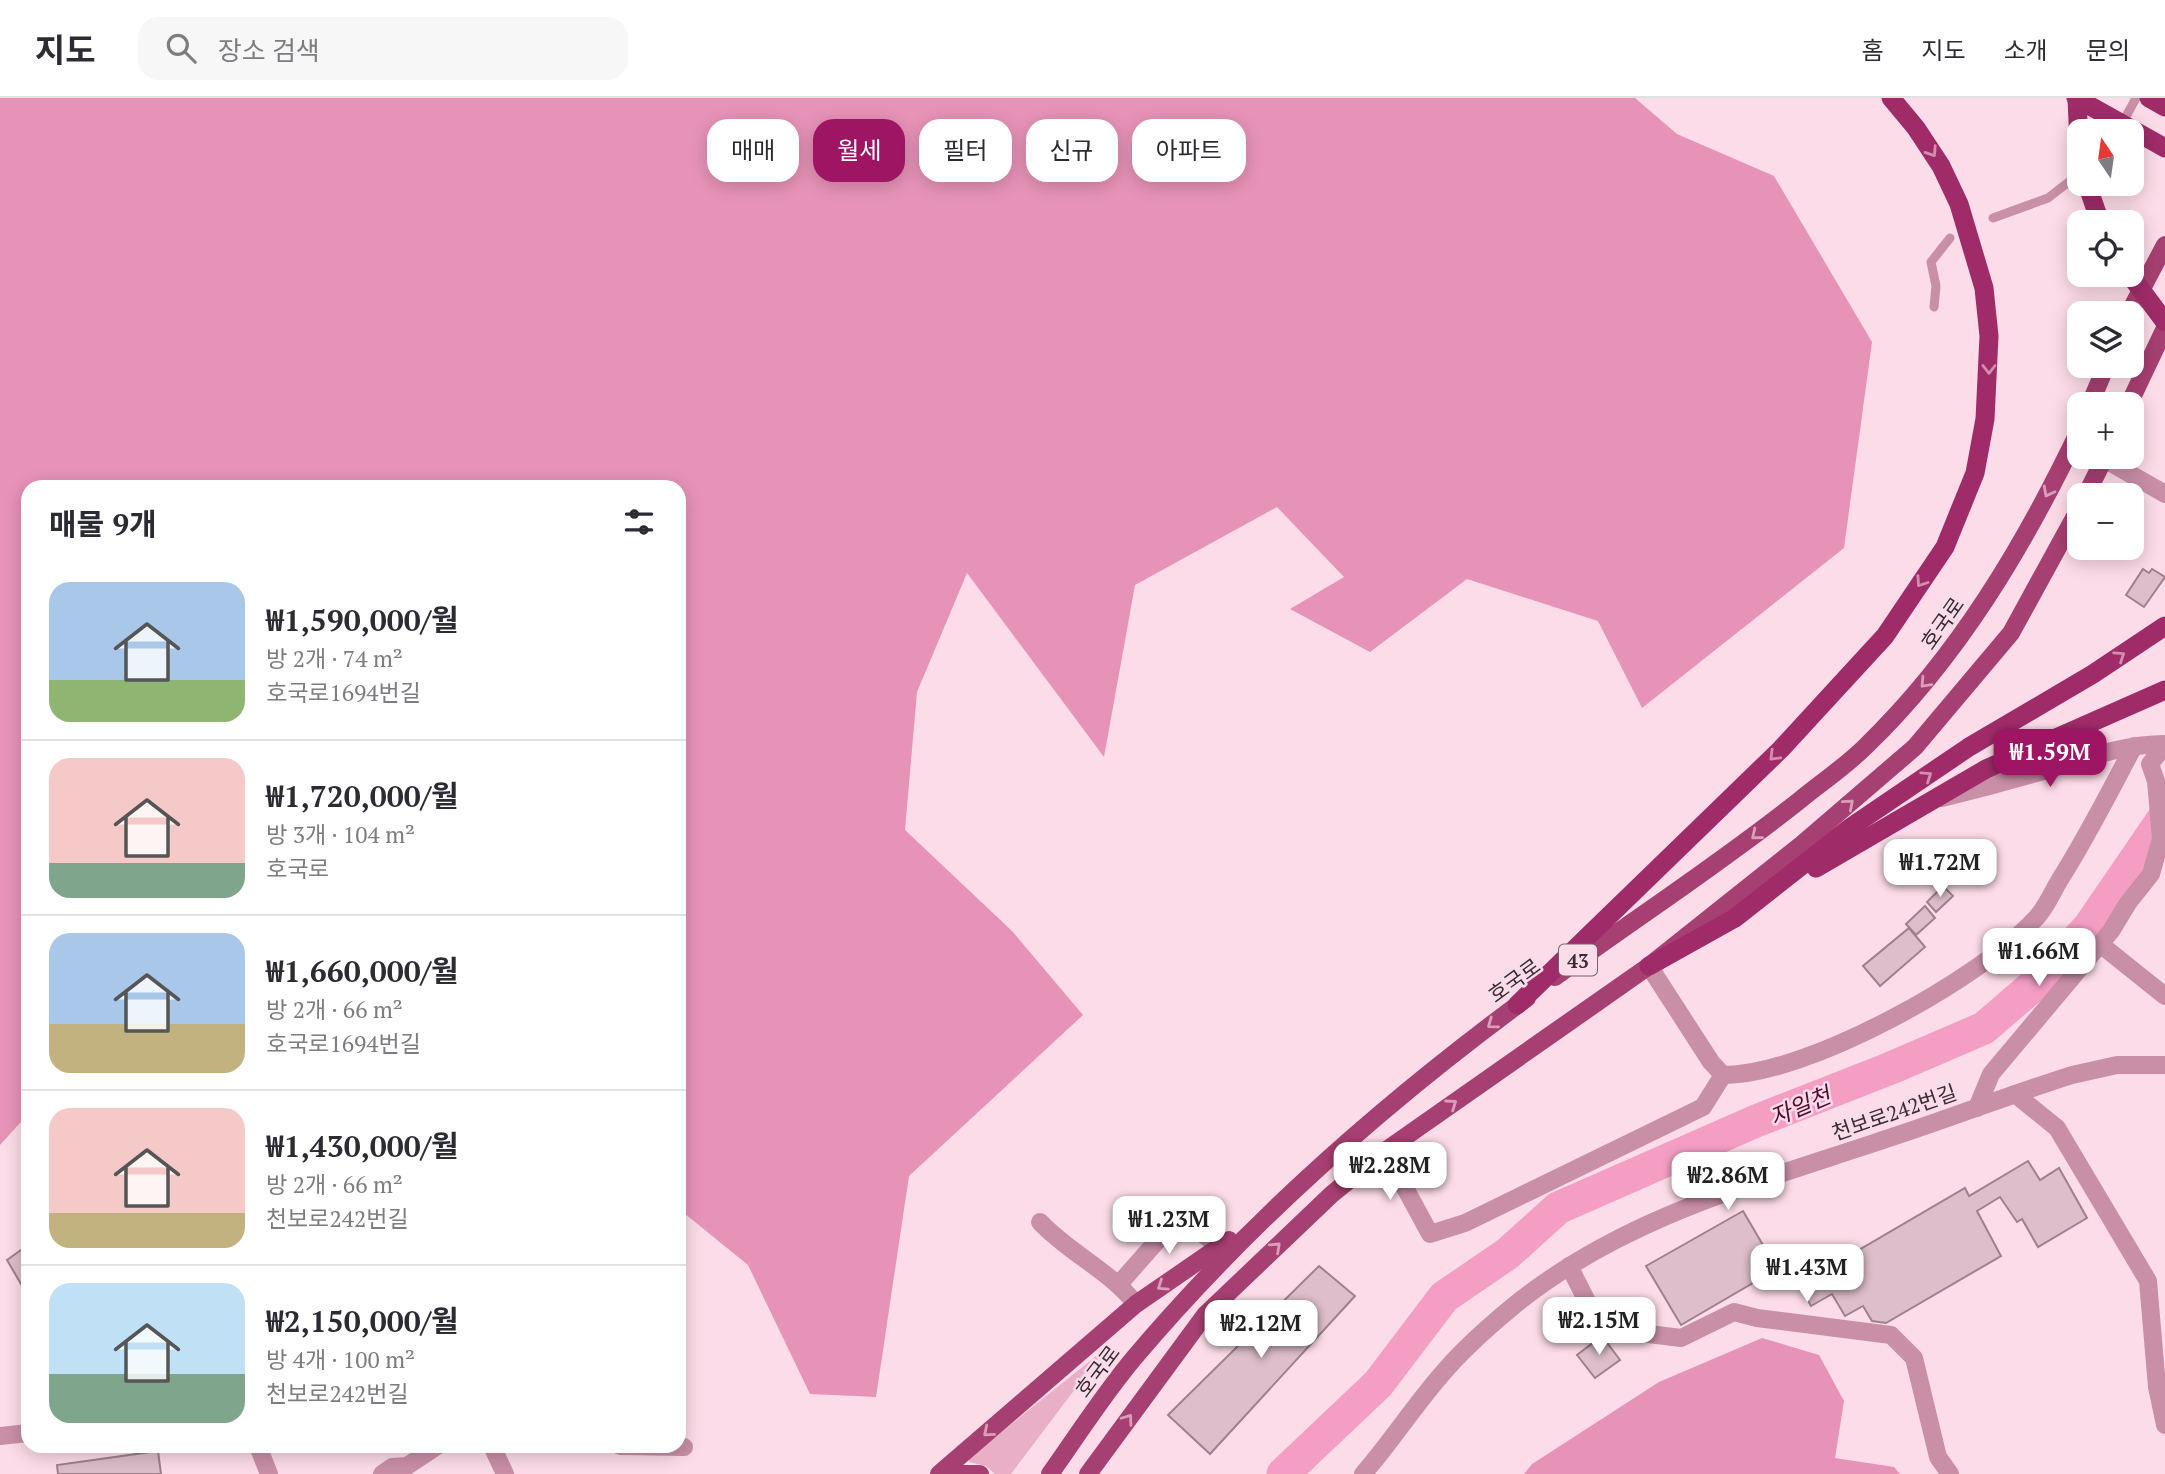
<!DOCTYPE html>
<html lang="ko">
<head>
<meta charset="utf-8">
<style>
	:root { --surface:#fff; --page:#f7f7f7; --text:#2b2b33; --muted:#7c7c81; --line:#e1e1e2; --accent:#9e1563 }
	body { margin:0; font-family:"PT Serif","Noto Sans KR",serif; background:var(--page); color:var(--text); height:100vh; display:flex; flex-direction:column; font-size:26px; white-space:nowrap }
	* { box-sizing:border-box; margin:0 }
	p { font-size:23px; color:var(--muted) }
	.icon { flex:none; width:38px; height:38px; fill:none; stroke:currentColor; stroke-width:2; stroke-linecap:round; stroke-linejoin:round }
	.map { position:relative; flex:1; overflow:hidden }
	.drawer { position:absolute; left:21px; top:382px; width:665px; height:973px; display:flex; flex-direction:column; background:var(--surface); border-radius:21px; box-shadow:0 4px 18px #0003 }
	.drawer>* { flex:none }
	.hud { position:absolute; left:707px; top:21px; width:665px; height:63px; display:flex; gap:14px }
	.needle { width:46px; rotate:347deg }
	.fabs { position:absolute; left:2067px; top:21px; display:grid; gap:14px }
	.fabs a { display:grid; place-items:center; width:77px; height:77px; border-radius:14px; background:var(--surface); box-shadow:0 4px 18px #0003; font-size:35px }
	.price { position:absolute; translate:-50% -60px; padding:0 16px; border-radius:14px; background:#fff; color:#222; font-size:23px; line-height:46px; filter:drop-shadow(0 2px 4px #0008) }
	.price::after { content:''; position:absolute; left:50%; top:42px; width:21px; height:16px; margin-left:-10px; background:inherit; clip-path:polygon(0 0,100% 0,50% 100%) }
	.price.active { background:var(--accent); color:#fff }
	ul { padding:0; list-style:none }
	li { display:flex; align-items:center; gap:21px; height:175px; padding:0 28px }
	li+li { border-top:2px solid var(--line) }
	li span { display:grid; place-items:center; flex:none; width:196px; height:140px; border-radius:21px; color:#555 }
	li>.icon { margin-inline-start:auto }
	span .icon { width:84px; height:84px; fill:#fffc; stroke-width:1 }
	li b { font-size:30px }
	h2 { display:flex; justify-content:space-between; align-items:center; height:84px; padding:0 28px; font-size:30px }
	.pill { padding:0 24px; border-radius:21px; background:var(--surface); box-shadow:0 4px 18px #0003; font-size:24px; line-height:63px }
	.pill.active { background:var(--accent); color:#fff }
	header { display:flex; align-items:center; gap:42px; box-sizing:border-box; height:98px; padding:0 35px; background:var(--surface); border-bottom:2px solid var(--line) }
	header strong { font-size:33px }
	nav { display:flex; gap:38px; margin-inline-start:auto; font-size:24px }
	.search { width:490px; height:63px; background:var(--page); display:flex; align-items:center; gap:18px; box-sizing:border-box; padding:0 24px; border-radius:21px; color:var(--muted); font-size:26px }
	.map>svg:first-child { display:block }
	.green { fill:#e8afc6 }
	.forest { fill:#e793b7 }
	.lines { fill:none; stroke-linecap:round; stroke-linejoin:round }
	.river { stroke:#f49ec3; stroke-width:33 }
	.building { fill:#ddbeca; stroke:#9e818c; stroke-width:2 }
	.service { stroke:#c98fa7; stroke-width:9 }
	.minor { stroke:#c98fa7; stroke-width:18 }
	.primary { stroke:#a74072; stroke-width:18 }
	.trunk { stroke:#9f2c69; stroke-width:19 }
	.oneway { stroke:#d28daf }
	.oneway2 { stroke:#da9eb9 }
	.labels { text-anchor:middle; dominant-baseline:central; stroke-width:5; stroke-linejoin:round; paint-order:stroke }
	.shield { fill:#fcdce8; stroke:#746269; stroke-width:2 }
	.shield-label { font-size:19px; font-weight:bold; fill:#392d32 }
	.street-label { font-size:21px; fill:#392d32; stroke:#fcdce8 }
	.water-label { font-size:23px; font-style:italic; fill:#550a34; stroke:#fcdce8 }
</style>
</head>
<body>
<header>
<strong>지도</strong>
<div class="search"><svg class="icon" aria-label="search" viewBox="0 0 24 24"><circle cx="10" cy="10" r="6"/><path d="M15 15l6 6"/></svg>장소 검색</div>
<nav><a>홈</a><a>지도</a><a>소개</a><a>문의</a></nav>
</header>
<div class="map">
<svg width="2165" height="1376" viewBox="0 0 2165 1376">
	<rect width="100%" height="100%" fill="#fcdce8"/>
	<polygon class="green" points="1106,1250 1011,1376 995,1376 986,1368 969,1364 969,1360"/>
	<g class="forest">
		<polygon points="0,0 1635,0 1677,36 1774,78 1872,244 1844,450 1642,610 1598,523 1467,481 1370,554 1290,511 1344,479 1277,409 1135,487 1104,659 967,475 917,594 905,732 1012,833 1083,917 909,1078 876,1299 810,1296 748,1167 679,1111 679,388 28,388 28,1016 0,1047"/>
		<polygon points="1762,1240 1819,1257 1844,1303 1835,1360 1894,1369 1900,1376 1524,1376 1532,1366 1659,1284"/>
	</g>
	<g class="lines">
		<polyline class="river" points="1283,1376 1378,1286 1444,1199 1507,1156 1558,1110 1756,1023 1891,970 1984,930 2042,880 2089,829 2165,718"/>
	</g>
	<g class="building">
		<polygon points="2143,471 2149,475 2152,471 2165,479 2144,509 2126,497"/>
		<polygon points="1943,788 1953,798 1936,814 1927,804"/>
		<polygon points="1925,808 1935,820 1916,837 1906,826"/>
		<polygon points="1909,830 1925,849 1880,888 1863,868"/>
		<polygon points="2028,1063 2040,1082 2059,1070 2087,1120 2038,1149 2022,1121 2017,1124 2000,1099 1977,1113 2001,1158 1886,1225 1872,1223 1863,1208 1845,1218 1832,1196 1811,1208 1799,1187 1965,1090 1969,1098"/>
		<polygon points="1743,1113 1777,1171 1681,1227 1646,1168"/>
		<polygon points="28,1147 28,1198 7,1162"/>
		<polygon points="1319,1168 1355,1198 1210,1356 1168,1317"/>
		<polygon points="1602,1238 1620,1262 1595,1280 1577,1257"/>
		<polygon points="158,1353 161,1376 58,1376 57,1367"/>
	</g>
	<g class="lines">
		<g class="service">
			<polyline points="2122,26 2136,0"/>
			<polyline points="1993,120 2048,100 2079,76"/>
			<polyline points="1934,209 1936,188 1931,164 1950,140"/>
		</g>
		<g class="minor">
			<polyline points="2104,361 2165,396"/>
			<path d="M1942 700C1979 691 2016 681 2053 670 2090 659 2126 646 2165 646"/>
			<polyline points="2100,846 2165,898"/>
			<path d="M1649 868 1711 964 1723 977C1806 978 1982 880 2037 819 2046 809 2052 795 2059 783 2087 739 2110 693 2134 648"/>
			<polyline points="2015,996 2057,1030 2148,1183 2157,1289 2165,1327"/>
			<polyline points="1977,1010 1991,976 2111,833 2128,805 2151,776 2161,741 2156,683 2150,666 2165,647"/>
			<polyline points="1385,1053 1430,1136 1465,1125 1703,1009 1723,977"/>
			<path d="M1040 1124C1069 1155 1109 1172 1136 1206"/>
			<polyline points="1569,1168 1594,1217 1617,1232 1681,1240 1734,1214 1757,1220 1891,1237 1914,1260 1938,1359 1950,1376"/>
			<polyline points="1120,1185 1179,1118 1220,1149"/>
			<polyline points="0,1338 28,1335"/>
			<polyline points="258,1348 269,1376"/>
			<polyline points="492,1348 505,1376"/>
			<polyline points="620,1348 684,1349"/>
			<polyline points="382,1376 392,1369 407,1368 437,1348"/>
			<path d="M1363 1376C1391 1344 1414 1308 1442 1276 1462 1252 1487 1230 1511 1210 1620 1120 1755 1085 1886 1041 1948 1021 2009 997 2072 977L2117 967H2165"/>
		</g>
		<g class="primary">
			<polyline points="2129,215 2165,147"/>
			<polyline points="2090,306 2106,268"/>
			<polyline points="2129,306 2165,230"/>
			<polyline points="2086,397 2105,359"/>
			<path d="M1555 879C1636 820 1721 765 1800 702 1822 684 1846 668 1866 648 1958 559 2024 448 2079 333"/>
			<polyline points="939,1376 1136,1206 1229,1142"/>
			<polyline points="960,1376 980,1376"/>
			<path d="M1050 1376C1077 1338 1103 1297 1134 1260 1249 1124 1383 1006 1527 900"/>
			<polyline points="1088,1376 1205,1217 1332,1096 1385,1053 1649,868 1801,747 1915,649 2011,535 2079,411"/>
		</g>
		<g class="trunk">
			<polyline points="2076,0 2165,50"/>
			<polyline points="2077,0 2079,47"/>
			<polyline points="2149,0 2165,9"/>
			<polyline points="2087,86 2100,124"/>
			<polyline points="2130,177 2165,224"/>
			<polyline points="1816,770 1986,671 2165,592"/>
			<polyline points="1649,868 1735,820 1851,729 1969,649 2093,576 2165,528"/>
			<polyline points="1517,907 1781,651 1885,538 1945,449 1975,375 1985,321 1989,238 1984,190 1959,106 1941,68 1916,30 1891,0"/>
		</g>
	</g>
	<defs><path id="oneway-chevron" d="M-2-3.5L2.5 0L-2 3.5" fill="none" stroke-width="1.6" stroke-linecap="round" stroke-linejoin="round" transform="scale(1.75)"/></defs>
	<g class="oneway">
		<use href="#oneway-chevron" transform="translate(1932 54) rotate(57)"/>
		<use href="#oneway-chevron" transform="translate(1989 271) rotate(90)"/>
		<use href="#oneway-chevron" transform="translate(1921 484) rotate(124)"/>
		<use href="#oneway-chevron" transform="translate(2120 558) rotate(-34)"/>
		<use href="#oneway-chevron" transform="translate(1774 658) rotate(135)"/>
		<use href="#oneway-chevron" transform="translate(1927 678) rotate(-34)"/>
	</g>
	<g class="oneway2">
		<use href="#oneway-chevron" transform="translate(2048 394) rotate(118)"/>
		<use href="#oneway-chevron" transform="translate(1925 585) rotate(133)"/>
		<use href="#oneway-chevron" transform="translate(1849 706) rotate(-41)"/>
		<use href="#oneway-chevron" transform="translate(1756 737) rotate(141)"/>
		<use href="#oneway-chevron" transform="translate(1492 926) rotate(144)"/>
		<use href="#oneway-chevron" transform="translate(1452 1006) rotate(-35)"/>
		<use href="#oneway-chevron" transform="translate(1276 1149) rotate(-43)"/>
		<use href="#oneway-chevron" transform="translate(1162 1188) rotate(146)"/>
		<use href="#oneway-chevron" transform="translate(1128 1321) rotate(-54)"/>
		<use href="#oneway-chevron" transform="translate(988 1334) rotate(140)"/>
	</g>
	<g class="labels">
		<rect class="shield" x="1559" y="846.5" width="38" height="31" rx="5"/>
		<g class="shield-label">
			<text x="1578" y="862">43</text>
		</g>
		<g class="street-label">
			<text transform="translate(1942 525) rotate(-55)">호국로</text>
			<text transform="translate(1514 882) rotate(-36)">호국로</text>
			<text transform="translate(1894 1014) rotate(-19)">천보로242번길</text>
			<text transform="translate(1097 1273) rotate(-53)">호국로</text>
		</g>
		<g class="water-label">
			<text transform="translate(1800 1008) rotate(-23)">자일천</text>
		</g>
	</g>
</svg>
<div class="fabs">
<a><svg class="needle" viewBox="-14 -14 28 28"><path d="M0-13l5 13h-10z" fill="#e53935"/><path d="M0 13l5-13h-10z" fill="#7c7c81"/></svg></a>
<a><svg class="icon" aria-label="locate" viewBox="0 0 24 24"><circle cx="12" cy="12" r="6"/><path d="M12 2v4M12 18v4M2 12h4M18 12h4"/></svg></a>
<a><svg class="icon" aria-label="layers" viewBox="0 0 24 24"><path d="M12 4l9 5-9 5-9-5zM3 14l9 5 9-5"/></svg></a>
<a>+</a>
<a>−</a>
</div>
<b class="price active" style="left:2050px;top:691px">₩1.59M</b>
<b class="price" style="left:1940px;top:801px">₩1.72M</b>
<b class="price" style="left:2039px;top:890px">₩1.66M</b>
<b class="price" style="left:1390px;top:1104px">₩2.28M</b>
<b class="price" style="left:1728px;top:1114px">₩2.86M</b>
<b class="price" style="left:1169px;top:1158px">₩1.23M</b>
<b class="price" style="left:1807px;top:1206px">₩1.43M</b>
<b class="price" style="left:1599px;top:1259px">₩2.15M</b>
<b class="price" style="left:1261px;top:1262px">₩2.12M</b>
<div class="hud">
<a class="pill">매매</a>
<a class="pill active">월세</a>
<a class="pill">필터</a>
<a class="pill">신규</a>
<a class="pill">아파트</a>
</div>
<section class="drawer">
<h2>매물 9개<svg class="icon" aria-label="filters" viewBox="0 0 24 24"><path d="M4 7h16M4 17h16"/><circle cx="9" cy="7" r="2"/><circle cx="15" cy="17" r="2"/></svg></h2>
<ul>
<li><span style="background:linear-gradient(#a9c7e8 70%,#8fb573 0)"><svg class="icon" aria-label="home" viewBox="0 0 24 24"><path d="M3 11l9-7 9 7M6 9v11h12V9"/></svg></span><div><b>₩1,590,000/월</b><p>방 2개 · 74 m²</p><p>호국로1694번길</p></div></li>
<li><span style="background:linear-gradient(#f6c9c9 75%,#7fa58c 0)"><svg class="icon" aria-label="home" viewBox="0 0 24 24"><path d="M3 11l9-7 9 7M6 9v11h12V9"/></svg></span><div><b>₩1,720,000/월</b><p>방 3개 · 104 m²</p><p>호국로</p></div></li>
<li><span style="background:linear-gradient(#a9c7e8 65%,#c2b280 0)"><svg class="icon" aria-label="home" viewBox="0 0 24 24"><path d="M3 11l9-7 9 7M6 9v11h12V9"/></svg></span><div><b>₩1,660,000/월</b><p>방 2개 · 66 m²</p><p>호국로1694번길</p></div></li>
<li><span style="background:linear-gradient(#f6c9c9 75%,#c2b280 0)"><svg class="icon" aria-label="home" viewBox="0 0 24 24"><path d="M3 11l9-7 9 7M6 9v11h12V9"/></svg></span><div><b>₩1,430,000/월</b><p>방 2개 · 66 m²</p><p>천보로242번길</p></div></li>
<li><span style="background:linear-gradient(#bfe0f5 65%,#7fa58c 0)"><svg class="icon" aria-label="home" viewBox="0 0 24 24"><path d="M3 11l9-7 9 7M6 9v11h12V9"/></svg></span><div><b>₩2,150,000/월</b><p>방 4개 · 100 m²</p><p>천보로242번길</p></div></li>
</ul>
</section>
</div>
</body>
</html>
